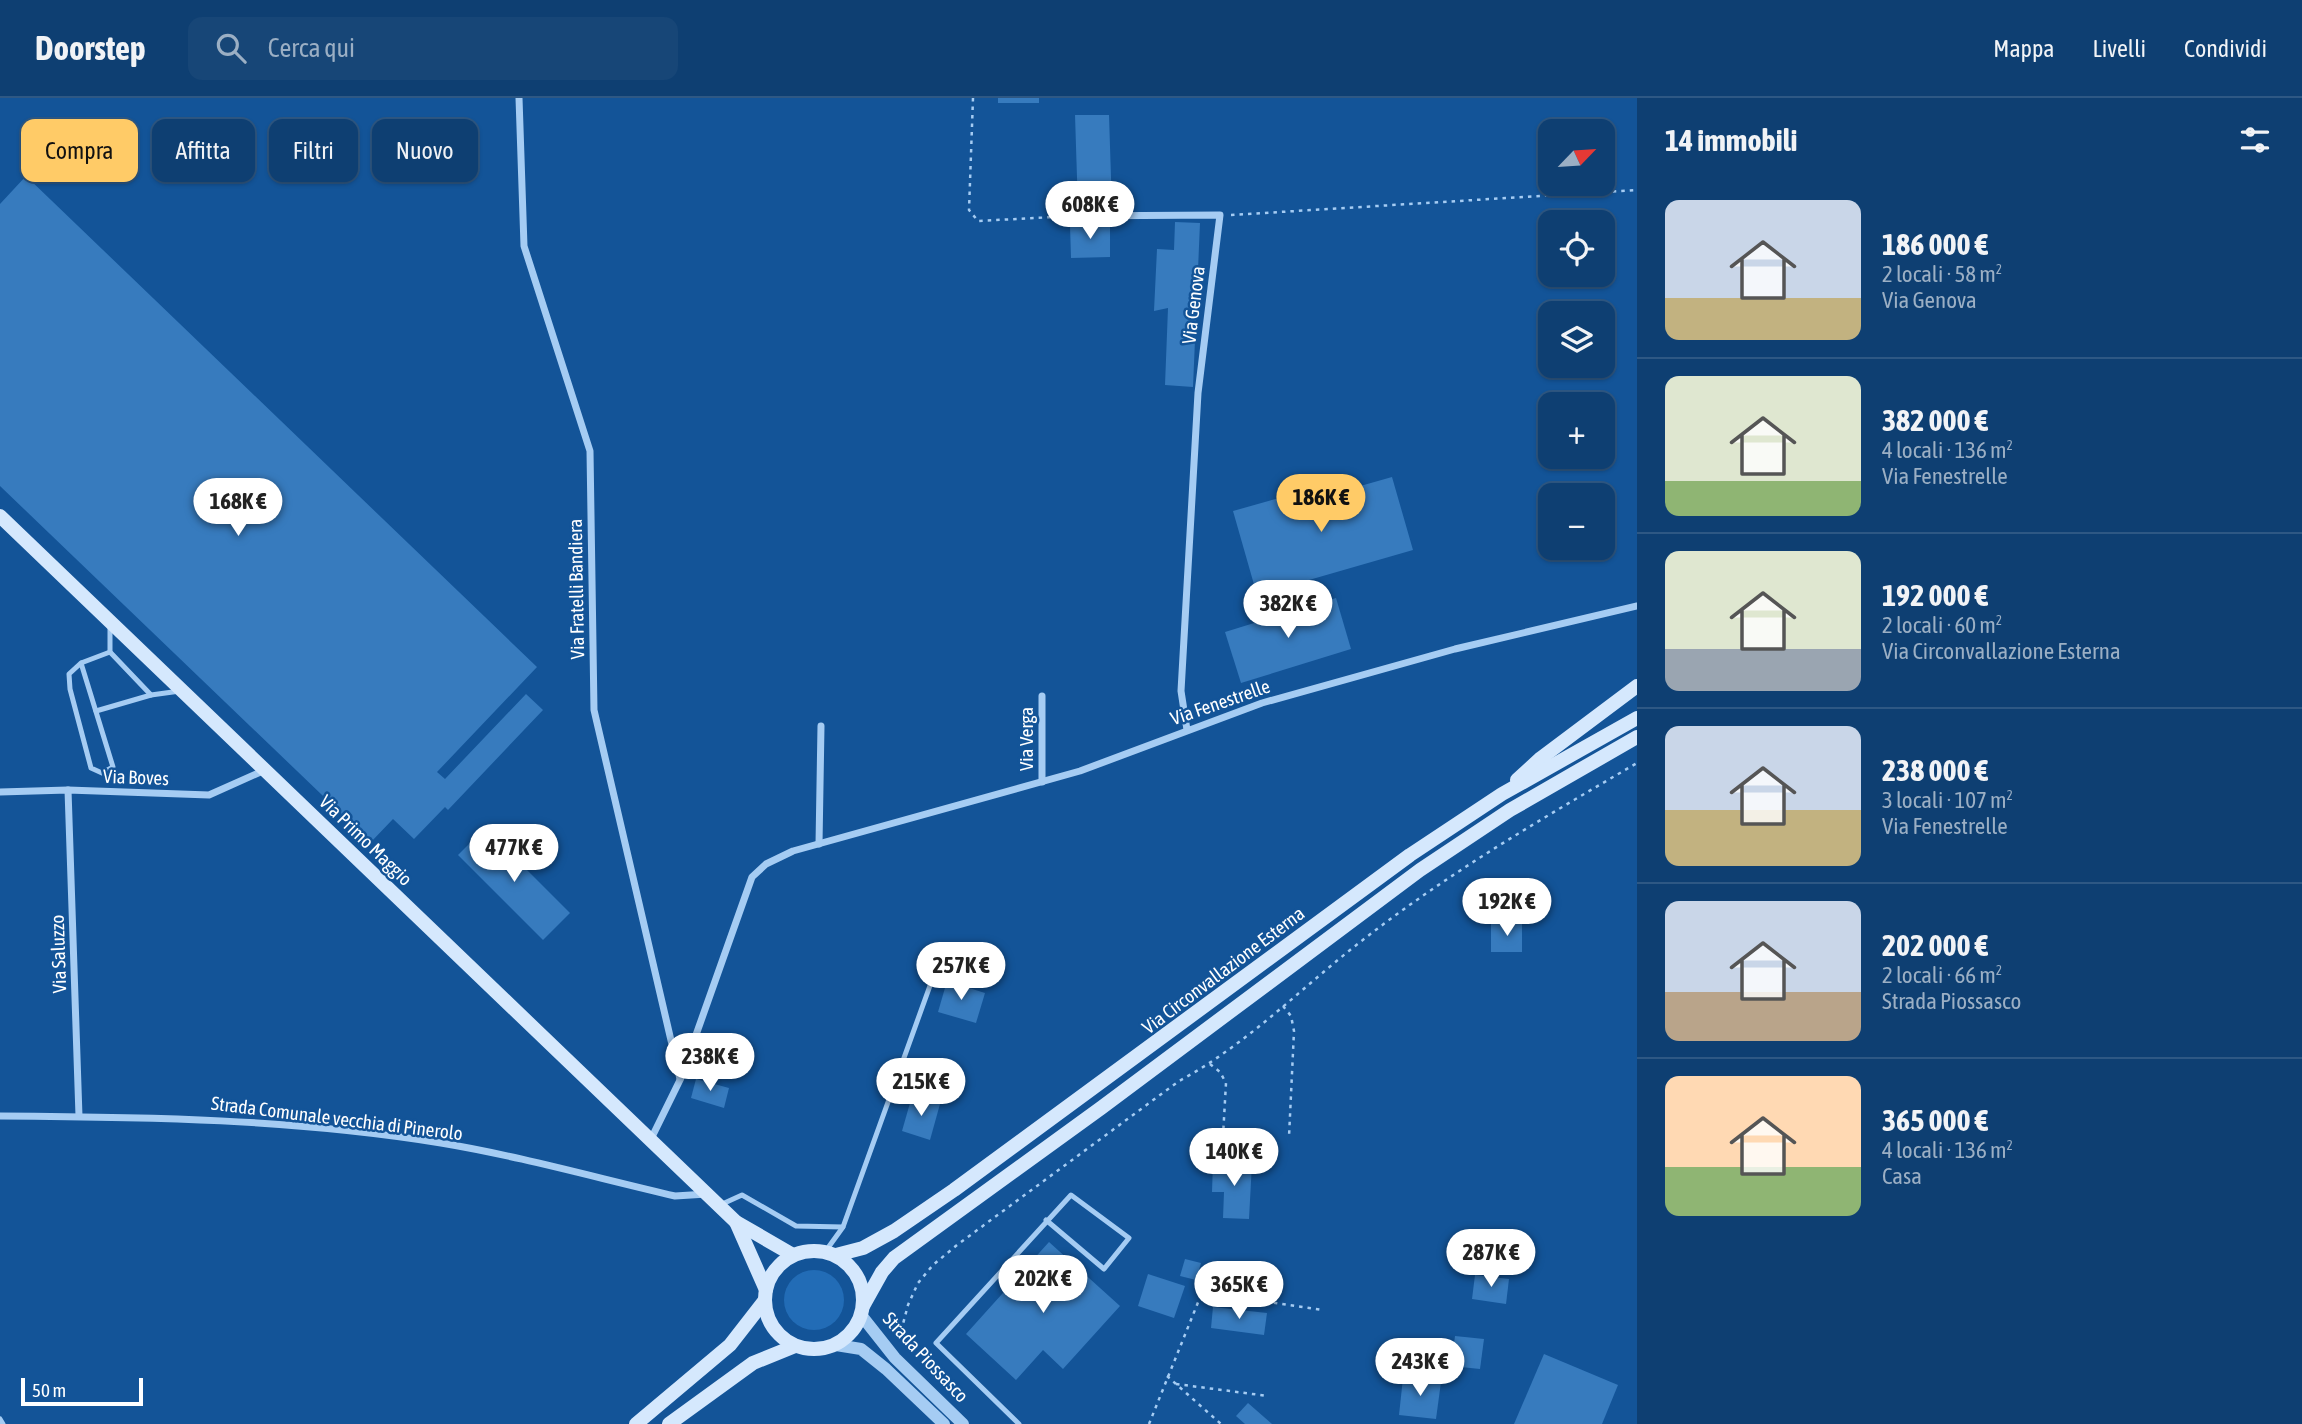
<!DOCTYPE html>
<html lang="it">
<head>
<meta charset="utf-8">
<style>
	:root { --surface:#0e3f72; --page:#174677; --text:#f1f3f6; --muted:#9bafc4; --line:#2e5884; --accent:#ffcb67 }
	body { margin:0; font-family:"Asap Condensed",sans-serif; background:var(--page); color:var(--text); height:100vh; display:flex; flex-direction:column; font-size:26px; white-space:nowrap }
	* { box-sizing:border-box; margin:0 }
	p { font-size:23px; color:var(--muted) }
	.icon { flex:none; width:38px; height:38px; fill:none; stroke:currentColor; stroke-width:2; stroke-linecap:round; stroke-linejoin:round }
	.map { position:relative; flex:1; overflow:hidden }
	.sheet { display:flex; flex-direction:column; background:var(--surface); width:665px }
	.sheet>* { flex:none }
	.top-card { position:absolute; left:21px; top:21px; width:665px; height:63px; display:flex; gap:14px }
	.needle { width:46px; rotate:65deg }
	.buttons { position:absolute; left:1538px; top:21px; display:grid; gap:14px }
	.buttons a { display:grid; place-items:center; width:77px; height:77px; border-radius:14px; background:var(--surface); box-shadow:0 2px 5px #0004,0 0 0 2px var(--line); font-size:35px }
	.scale { position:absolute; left:21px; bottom:18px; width:122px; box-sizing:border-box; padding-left:7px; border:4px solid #fff; border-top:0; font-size:19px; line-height:24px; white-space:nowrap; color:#fff; -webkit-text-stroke:5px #135498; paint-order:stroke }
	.price { position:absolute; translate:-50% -60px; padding:0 16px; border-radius:24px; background:#fff; color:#222; font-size:23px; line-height:46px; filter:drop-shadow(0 2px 4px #0008) }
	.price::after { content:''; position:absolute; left:50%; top:42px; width:21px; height:16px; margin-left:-10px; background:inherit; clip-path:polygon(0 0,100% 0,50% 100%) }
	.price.selected { background:var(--accent); color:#111 }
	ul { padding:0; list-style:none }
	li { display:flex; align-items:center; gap:21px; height:175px; padding:0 28px }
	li+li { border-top:2px solid var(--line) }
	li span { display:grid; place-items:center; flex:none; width:196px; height:140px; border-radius:14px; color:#555 }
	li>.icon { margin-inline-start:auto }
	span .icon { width:84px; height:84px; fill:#fffc; stroke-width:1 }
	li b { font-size:30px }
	h2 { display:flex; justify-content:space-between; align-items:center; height:84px; padding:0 28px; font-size:30px }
	.tag { padding:0 24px; border-radius:14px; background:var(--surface); box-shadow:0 2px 5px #0004,0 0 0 2px var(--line); font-size:24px; line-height:63px }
	.tag.selected { background:var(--accent); color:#111 }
	header { display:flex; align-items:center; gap:42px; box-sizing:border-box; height:98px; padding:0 35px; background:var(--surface); border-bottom:2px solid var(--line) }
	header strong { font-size:33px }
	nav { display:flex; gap:38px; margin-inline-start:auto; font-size:24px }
	.search { width:490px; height:63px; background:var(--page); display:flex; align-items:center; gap:18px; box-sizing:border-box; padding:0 24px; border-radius:14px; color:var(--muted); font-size:26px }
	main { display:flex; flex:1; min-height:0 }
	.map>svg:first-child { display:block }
	.green { fill:#226cb6 }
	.building { fill:#377bbe }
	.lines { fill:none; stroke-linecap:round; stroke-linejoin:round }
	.path { stroke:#a5ccf3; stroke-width:2.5; stroke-dasharray:3.5 5; stroke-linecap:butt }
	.service { stroke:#a5ccf3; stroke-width:5 }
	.minor { stroke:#a5ccf3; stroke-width:7 }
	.tertiary { stroke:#a5ccf3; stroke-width:12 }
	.secondary { stroke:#d5e8fd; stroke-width:14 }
	.labels { text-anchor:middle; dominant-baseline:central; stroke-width:5; stroke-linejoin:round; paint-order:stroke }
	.street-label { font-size:19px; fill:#fff; stroke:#135498 }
</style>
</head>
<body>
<header>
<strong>Doorstep</strong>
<div class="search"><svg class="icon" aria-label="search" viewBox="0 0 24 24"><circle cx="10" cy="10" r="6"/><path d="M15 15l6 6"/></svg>Cerca qui</div>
<nav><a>Mappa</a><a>Livelli</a><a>Condividi</a></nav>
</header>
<main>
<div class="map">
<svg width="1637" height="1326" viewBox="0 0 1637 1326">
	<rect width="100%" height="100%" fill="#135498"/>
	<circle class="green" cx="814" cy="1202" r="30"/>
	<g class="building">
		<rect x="998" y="0" width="41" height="5"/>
		<polygon points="1075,17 1109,17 1112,111 1078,111"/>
		<polygon points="26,78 537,569 437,674 445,681 526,596 543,612 448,712 445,709 414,741 393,721 371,744 0,388 0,106"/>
		<polygon points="1175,124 1200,125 1193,289 1165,287 1168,210 1154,213 1157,151 1174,152"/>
		<polygon points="1110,127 1110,159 1071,160 1070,128"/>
		<polygon points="1392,379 1413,452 1257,497 1233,413 1315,390 1318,400"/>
		<polygon points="1336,500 1351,551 1241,585 1225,534"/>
		<polygon points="485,730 570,815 543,842 458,757"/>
		<polygon points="1522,825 1522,854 1491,854 1491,826"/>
		<polygon points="947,883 985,895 976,925 938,914"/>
		<polygon points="696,981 729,990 724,1010 691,1000"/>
		<polygon points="912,998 940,1006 930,1042 902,1033"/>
		<polygon points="1213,1064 1252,1065 1249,1121 1223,1120 1224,1094 1212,1094"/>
		<polygon points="1049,1144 1120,1208 1063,1271 1043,1252 1016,1282 966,1236"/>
		<polygon points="1185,1161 1201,1165 1196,1182 1180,1178"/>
		<polygon points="1148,1176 1185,1188 1174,1220 1138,1208"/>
		<polygon points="1475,1177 1509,1181 1506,1206 1472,1201"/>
		<polygon points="1213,1209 1267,1215 1264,1237 1211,1230"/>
		<polygon points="1455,1238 1484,1241 1480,1271 1451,1268"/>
		<polygon points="1544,1256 1618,1287 1602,1326 1514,1326"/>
		<polygon points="1403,1280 1441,1284 1436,1321 1399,1317"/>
		<polygon points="1248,1305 1272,1326 1245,1326 1236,1318"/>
	</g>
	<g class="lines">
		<g class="path">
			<polyline points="973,0 969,112 978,123 1054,119"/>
			<polyline points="1231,117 1637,92"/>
			<polyline points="1283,908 1291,918 1294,933 1289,1039"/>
			<polyline points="1210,966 1220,974 1226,985 1222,1056"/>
			<path d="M899 1241 908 1207 918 1185 933 1167 957 1147 1179 983C1248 946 1303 888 1364 841 1450 774 1543 720 1637 665"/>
			<polyline points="1167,1278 1221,1326"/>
			<polyline points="1176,1286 1268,1298"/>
			<polyline points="1149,1326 1201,1197 1221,1197 1323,1212"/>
		</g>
		<g class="service">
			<polyline points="110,527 110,554 151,597 180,593"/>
			<polyline points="81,565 69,576 70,591 91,670 102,675 113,669 81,565 110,554"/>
			<polyline points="96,613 151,597"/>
			<polyline points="720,1107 742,1097 796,1128 843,1129"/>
			<polyline points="825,1154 843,1129 936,871"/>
			<polyline points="0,1321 3,1326"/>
			<polyline points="1019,1326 936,1245 1071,1097 1129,1140 1104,1171 1046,1122"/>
		</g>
		<g class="minor">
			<polyline points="519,0 524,148 590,353 594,612 680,981"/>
			<polyline points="1066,118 1220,117 1198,295 1181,593 1187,632"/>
			<polyline points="1042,684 1042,598"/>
			<polyline points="68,692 79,1018"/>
			<polyline points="0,694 68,692 209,697 265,672"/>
			<polyline points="819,746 821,628"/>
			<path d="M0 1018C148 1019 294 1021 441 1045 519 1058 597 1080 675 1098L707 1096"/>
			<polyline points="651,1041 680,982 752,779 766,766 793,753 1080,673 1262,605 1455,551 1637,508"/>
		</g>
		<g class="tertiary">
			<polyline points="861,1217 895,1260 963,1326"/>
			<polyline points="836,1247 861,1251 886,1271 944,1326"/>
		</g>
		<g class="secondary">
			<polyline points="0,418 736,1124 793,1157"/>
			<polyline points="1517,682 1541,660 1637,588"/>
			<polyline points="736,1124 766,1192"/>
			<circle cx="814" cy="1202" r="49"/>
			<polyline points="836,1157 863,1150 894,1133 954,1092 1410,757 1502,696 1637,620"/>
			<polyline points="863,1208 882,1174 894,1160 1101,1010 1420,772 1510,712 1637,639"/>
			<polyline points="636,1326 730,1247 765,1202"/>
			<polyline points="669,1326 753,1265 795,1248"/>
		</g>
	</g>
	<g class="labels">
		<g class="street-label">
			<text transform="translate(1193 207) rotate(-83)">Via Genova</text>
			<text transform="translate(576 491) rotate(-91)">Via Fratelli Bandiera</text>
			<text transform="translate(1220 604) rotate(-19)">Via Fenestrelle</text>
			<text transform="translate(1026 641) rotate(-90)">Via Verga</text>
			<text transform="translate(136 679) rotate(2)">Via Boves</text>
			<text transform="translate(366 742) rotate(44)">Via Primo Maggio</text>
			<text transform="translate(58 856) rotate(-92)">Via Saluzzo</text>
			<text transform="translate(1223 872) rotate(-37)">Via Circonvallazione Esterna</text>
			<text transform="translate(337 1020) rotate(7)">Strada Comunale vecchia di Pinerolo</text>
			<text transform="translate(926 1259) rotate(47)">Strada Piossasco</text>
		</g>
	</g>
</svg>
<div class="buttons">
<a><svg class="needle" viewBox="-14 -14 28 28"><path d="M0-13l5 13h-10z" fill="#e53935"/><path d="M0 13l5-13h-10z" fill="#9bafc4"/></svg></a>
<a><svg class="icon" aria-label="locate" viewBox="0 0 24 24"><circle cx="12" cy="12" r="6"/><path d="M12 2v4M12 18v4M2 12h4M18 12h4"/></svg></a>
<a><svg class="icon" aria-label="layers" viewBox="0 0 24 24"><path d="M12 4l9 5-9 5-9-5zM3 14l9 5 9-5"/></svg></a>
<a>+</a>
<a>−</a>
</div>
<div class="scale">50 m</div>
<b class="price" style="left:1090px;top:143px">608K €</b>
<b class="price selected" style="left:1321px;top:436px">186K €</b>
<b class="price" style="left:238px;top:440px">168K €</b>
<b class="price" style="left:1288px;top:542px">382K €</b>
<b class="price" style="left:514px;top:786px">477K €</b>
<b class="price" style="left:1507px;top:840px">192K €</b>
<b class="price" style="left:961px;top:904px">257K €</b>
<b class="price" style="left:710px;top:995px">238K €</b>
<b class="price" style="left:921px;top:1020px">215K €</b>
<b class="price" style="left:1234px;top:1090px">140K €</b>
<b class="price" style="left:1491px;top:1191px">287K €</b>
<b class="price" style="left:1043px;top:1217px">202K €</b>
<b class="price" style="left:1239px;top:1223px">365K €</b>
<b class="price" style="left:1420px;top:1300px">243K €</b>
<div class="top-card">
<a class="tag selected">Compra</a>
<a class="tag">Affitta</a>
<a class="tag">Filtri</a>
<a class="tag">Nuovo</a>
</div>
</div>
<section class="sheet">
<h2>14 immobili<svg class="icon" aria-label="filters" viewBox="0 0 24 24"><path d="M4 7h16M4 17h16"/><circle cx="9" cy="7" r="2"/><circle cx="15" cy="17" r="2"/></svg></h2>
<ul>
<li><span style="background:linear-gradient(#c9d6e8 70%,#c2b280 0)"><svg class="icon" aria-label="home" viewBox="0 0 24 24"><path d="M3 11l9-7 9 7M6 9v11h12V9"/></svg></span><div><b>186 000 €</b><p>2 locali · 58 m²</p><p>Via Genova</p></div></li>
<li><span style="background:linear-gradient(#dfe7d0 75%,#8fb573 0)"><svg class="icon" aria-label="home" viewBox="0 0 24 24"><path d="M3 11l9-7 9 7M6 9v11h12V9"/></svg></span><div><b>382 000 €</b><p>4 locali · 136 m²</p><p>Via Fenestrelle</p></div></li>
<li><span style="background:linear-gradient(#dfe7d0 70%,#9aa5b1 0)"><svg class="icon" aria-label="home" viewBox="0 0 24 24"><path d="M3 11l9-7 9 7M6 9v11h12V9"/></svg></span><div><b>192 000 €</b><p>2 locali · 60 m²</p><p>Via Circonvallazione Esterna</p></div></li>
<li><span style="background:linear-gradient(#c9d6e8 60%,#c2b280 0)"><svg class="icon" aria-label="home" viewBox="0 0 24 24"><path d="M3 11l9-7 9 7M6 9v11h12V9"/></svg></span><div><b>238 000 €</b><p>3 locali · 107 m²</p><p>Via Fenestrelle</p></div></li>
<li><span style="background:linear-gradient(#c9d6e8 65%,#b9a48a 0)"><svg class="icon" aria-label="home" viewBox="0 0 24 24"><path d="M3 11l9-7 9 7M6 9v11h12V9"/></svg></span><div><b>202 000 €</b><p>2 locali · 66 m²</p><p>Strada Piossasco</p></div></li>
<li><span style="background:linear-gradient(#ffd9b3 65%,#8fb573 0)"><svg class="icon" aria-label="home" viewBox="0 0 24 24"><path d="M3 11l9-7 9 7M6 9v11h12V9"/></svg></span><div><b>365 000 €</b><p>4 locali · 136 m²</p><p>Casa</p></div></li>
</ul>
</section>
</main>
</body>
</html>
